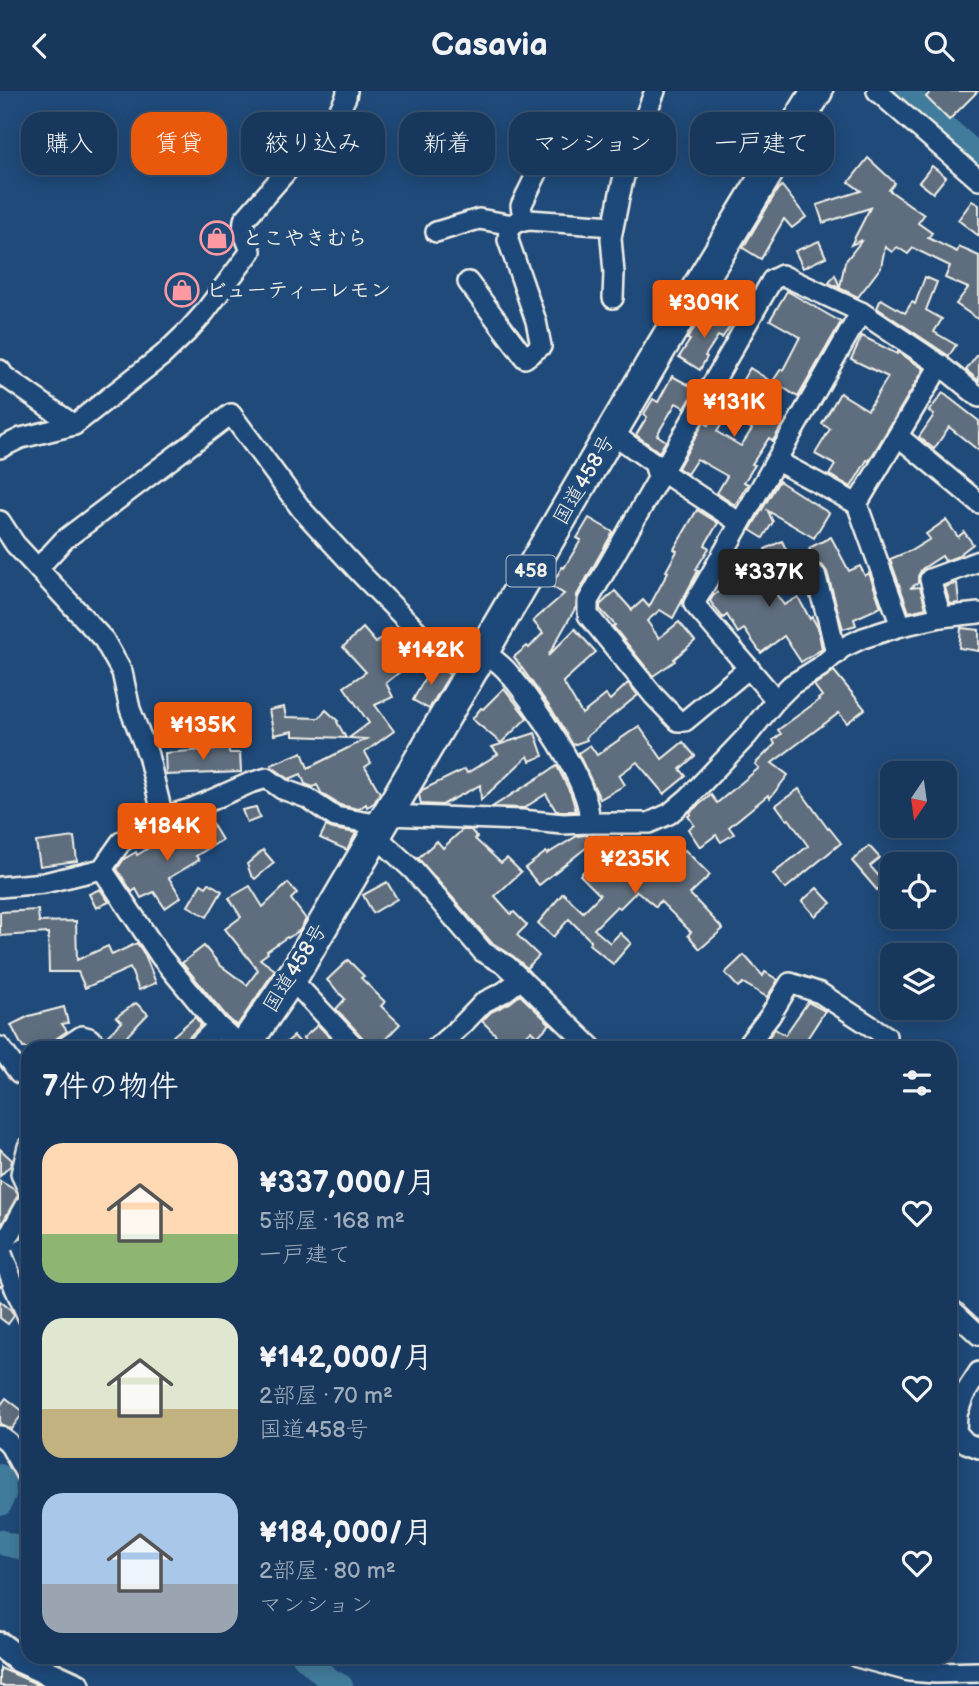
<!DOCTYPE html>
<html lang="ja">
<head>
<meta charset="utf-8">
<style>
	:root { --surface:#17385c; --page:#244365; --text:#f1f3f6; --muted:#9eacbb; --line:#365272; --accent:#ea580c }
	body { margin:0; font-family:"Balsamiq Sans","Klee One",sans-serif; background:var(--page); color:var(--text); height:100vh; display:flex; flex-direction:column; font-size:26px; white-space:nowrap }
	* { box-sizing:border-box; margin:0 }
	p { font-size:23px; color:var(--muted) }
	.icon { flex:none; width:38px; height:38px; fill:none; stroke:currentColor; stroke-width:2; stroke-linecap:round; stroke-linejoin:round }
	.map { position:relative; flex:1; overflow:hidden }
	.side { position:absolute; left:21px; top:950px; width:936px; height:623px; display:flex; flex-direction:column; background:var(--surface); border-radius:21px; box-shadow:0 4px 18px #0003,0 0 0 2px var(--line) }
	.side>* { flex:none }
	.hud { position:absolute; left:21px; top:21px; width:938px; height:63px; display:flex; gap:14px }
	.needle { width:46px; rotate:193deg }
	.controls { position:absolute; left:880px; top:670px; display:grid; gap:14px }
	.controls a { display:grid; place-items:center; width:77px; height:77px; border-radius:14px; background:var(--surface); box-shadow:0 4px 18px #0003,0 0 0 2px var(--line); font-size:35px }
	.price { position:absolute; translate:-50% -60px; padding:0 16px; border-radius:7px; background:var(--accent); color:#fff; font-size:23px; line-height:46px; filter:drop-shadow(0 2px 4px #0008) }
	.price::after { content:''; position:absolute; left:50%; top:42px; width:21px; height:16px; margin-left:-10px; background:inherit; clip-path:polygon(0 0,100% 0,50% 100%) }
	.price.current { background:#222; color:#fff }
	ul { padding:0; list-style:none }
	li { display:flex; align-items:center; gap:21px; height:175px; padding:0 21px }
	li span { display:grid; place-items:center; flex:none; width:196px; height:140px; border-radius:21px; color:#555 }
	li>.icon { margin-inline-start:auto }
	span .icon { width:84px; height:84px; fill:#fffc; stroke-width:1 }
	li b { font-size:30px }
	h2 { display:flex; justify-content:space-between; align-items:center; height:84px; padding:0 21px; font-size:30px }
	.pill { padding:0 24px; border-radius:21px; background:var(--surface); box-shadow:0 4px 18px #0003,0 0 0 2px var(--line); font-size:24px; line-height:63px }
	.pill.current { background:var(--accent); color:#fff }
	header { display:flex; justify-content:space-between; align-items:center; height:91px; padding:0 21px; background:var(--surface); font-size:32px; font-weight:700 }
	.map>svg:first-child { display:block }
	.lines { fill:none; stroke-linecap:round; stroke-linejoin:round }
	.river { stroke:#427b9c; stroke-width:24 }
	.building { fill:#5e6e7e; stroke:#f4f1e8; stroke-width:2 }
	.minor-casing { stroke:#f4f1e8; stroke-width:24 }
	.major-casing { stroke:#f4f1e8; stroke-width:30 }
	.highway-casing { stroke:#f4f1e8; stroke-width:35 }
	.minor { stroke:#1f4a7a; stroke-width:19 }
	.major { stroke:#1f4a7a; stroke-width:24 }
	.highway { stroke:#1f4a7a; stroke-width:30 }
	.minor-bridge-casing { stroke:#f4f1e8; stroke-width:24; stroke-linecap:butt }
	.minor-bridge { stroke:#1f4a7a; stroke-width:19 }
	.labels { text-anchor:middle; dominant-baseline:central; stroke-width:7; stroke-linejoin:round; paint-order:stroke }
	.shield { fill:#1f4a7a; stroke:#b4bfc7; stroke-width:2 }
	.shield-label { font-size:19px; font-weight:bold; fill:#f4f1e8 }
	.poi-label { font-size:21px; font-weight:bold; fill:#f4f1e8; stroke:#1f4a7a; text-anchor:start }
	.street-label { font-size:21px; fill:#f4f1e8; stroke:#1f4a7a }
</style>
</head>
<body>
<header><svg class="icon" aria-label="back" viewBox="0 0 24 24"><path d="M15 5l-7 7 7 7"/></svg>Casavia<svg class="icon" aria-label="search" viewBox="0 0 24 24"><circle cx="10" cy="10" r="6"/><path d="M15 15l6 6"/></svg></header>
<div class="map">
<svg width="979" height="1595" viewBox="0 0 979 1595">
	<rect width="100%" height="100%" fill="#1f4a7a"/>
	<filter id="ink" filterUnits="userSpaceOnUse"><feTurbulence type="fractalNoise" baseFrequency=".0143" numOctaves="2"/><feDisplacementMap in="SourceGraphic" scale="14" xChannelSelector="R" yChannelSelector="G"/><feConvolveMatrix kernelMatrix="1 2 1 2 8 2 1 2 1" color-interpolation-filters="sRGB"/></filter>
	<g filter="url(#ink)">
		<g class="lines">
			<g class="river">
				<polyline points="905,0 979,66"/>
				<polyline points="0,1385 3,1388 4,1403 0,1413"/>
				<polyline points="0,1450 5,1453 28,1458"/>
				<polyline points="304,1566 328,1588 341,1595"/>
			</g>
		</g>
		<g class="building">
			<polygon points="931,0 978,0 949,29 926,6"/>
			<polygon points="868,67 895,92 889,99 924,124 918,132 932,142 928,147 957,161 959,156 979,165 979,229 956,213 968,197 945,187 950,175 913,157 908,163 897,156 892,161 885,156 881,176 858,206 829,192 835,184 840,196 845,171 862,149 851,154 870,117 823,132 817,114 861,100 849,91"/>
			<polygon points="932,75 946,86 933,102 919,91"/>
			<polygon points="782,95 806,126 792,137 784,128 761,168 743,157 778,98"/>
			<polygon points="972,110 979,114 979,145 958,129"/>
			<polygon points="819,150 826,166 803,177 795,160"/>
			<polygon points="925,186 937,191 926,219 942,228 934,241 956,254 949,265 877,217 881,208 905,222 912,211 915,213"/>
			<polygon points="787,200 841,231 798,306 773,290 781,278 783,279 800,246 770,229"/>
			<polygon points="711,221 731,234 722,247 718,245 705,265 707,266 700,279 679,266 690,249 687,248 697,233 701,236"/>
			<polygon points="862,245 897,263 898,261 924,278 869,370 867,369 851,396 829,384 835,374 815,363 830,338 822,333 840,302 868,319 888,286 851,268"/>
			<polygon points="979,262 979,290 966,279"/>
			<polygon points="750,277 769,289 753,316 782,334 773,350 769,347 752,373 755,374 744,391 748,393 735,414 717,402 727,385 697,368 687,383 678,377 704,331 708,334 721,312 731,317 717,341 741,355 752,338 729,324 741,304 735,301"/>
			<polygon points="672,285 696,298 685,317 676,312 657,344 666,350 659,361 636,344 647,326 644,323 653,308 658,311"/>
			<polygon points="943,302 979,330 979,360 949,336 934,358 919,346 934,324 929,320"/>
			<polygon points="779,390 829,422 814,447 768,420 773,431 763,447 750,439"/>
			<polygon points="697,419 718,432 705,454 709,457 696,478 698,480 673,527 660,519 647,530 659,547 679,531 695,550 674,568 675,570 653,585 613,535 615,534 600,518 600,514 615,500 632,519 643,509 649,516 668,481 666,480 677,460 674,458"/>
			<polygon points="589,427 613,441 577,504 576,516 548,565 575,538 596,561 563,591 582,623 606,604 610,609 628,592 638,604 586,646 587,649 573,654 554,622 514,566 527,555 529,557 543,542 533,530 564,503 551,495 562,476 564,477 581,449 577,447"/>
			<polygon points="946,429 958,446 964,441 973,453 956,466 945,470 942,465 922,478 918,485 918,492 910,497 920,496 926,517 909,521 890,468 912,459 930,448 926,443"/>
			<polygon points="831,446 849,480 860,475 865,485 869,482 881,516 854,528 856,534 843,538 827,481 823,475 816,472 809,457"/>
			<polygon points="782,450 796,479 768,492 784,514 798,506 810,528 812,526 818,537 822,558 801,571 784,545 761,562 744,538 738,542 727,524 723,527 710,510 713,505 729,492 733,498 770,470 765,458"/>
			<polygon points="957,492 959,512 950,513 945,496"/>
			<polygon points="363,537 376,552 391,538 412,561 397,575 401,580 386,592 393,606 375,614 394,640 365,661 371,672 365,676 380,702 374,712 367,716 366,713 359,718 340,714 322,703 317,694 313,696 305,693 301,683 289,688 272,676 271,674 302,661 308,677 366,648 349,647 369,632 344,596 366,581 343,556"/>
			<polygon points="961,537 979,539 979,560 959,557"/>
			<polygon points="432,574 450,583 429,618 413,609"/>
			<polygon points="834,580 865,618 847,632 839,622 772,672 788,684 770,707 768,704 729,736 734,743 721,751 716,744 700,756 688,738 694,734 688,725 691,723 690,721 711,704 717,712 759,677 755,673 775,653 773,649 781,643 778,639 819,609 818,608 822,605 814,594"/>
			<polygon points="504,597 527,627 501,652 472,628 481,617 483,618"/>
			<polygon points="284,616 286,626 319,627 326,619 338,630 337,631 346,647 293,645 293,640 274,644 269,619"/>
			<polygon points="197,622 223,624 222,642 195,640"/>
			<polygon points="639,635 662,668 683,651 695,665 680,678 686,685 664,703 637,671 619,684 625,694 600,708 578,662 590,654 597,664"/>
			<polygon points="535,642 543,665 530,670 528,665 481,709 480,694 442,714 421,713 419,704 422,699 465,678 467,682 498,663 492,656"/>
			<polygon points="229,657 229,662 240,662 241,681 166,684 165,662"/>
			<polygon points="557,675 571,703 576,720 556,720 546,703 524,717 492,716"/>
			<polygon points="799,698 828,738 829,737 841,752 785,798 773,783 808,755 789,728 787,729 776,714"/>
			<polygon points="256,716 260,727 247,732 242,719"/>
			<polygon points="210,729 222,749 196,765 199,769 169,787 181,806 165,817 154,801 141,807 136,798 132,801 117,778 124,768 136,761 137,764 160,750 163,754 183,742 184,744"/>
			<polygon points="326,735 333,738 356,742 347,759 320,747"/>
			<polygon points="462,739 471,739 477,746 475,748 501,772 507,767 521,781 495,805 511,823 514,821 527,834 517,844 539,865 527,877 513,865 491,851 418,767 437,750 443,757"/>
			<polygon points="587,744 592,752 539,794 525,777 546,761 547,763 577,745"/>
			<polygon points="622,745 642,773 660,764 667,776 685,759 710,784 690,803 723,838 700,858 688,844 691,841 660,810 656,816 637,800 620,817 617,815 594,838 610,852 620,842 631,852 613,873 589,853 591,850 569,828 553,846 538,832 563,802 583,821 600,804 580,784 609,755"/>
			<polygon points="74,746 77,770 40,775 36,751"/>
			<polygon points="869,755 880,767 870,775 885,792 877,799 852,770"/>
			<polygon points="263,759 274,772 255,788 251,784 247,773"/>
			<polygon points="387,791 397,808 373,822 363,804"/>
			<polygon points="209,792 222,800 207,826 188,815 201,793 206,796"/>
			<polygon points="288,792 297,802 291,808 306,828 300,839 288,847 287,846 267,860 268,862 260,868 275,879 237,935 227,926 182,872 204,855 220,874 247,894 258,879 225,838 241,826 229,807 250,795 263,816"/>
			<polygon points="817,797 831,812 815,825 802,810"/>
			<polygon points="100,798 109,811 96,817 89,803"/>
			<polygon points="38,819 39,831 76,830 77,869 108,855 112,864 137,852 145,864 156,892 139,899 130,877 85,897 78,881 49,881 48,842 0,845 0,821"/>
			<polygon points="744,864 763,885 765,881 778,889 767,906 743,892 738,896 725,882"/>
			<polygon points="348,869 364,885 361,887 385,911 381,915 400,933 377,957 368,957 365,949 336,918 345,908 327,889"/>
			<polygon points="520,904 550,933 537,946 531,940 511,957 485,957 496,944 482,930 491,921 510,912"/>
			<polygon points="808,911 825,920 801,957 760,957 775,938 785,944"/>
			<polygon points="136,912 148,923 127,945 130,949 128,951 134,957 113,957 112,952 106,946 122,931 116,926"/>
			<polygon points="64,916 68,932 62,933 67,940 57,947 53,952 52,957 23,957 11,934 29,925"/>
			<polygon points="195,926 201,934 187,948 183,957 173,945"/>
			<polygon points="318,934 335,952 329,957 312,957 303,947"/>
			<polygon points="294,945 305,957 280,957"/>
			<polygon points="0,1058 12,1069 11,1074 0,1085"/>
			<polygon points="0,1090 15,1099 18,1104 0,1136"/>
			<polygon points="0,1210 11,1219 14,1225 8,1233 0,1227"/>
			<polygon points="6,1307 24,1321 11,1338 0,1333 0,1315"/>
			<polygon points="0,1577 14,1583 41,1595 0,1595"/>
		</g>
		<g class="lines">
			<defs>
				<g id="minor">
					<polyline points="877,0 979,89"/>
					<polyline points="524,130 521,115 557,41 566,37 634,53"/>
					<polyline points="436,141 479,128 513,134"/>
					<polyline points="468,191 525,267 541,255 536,230 508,149 509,138 516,131 529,129 613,135"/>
					<polyline points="613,207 614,182 611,147 620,102 628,69 655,0"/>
					<polyline points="0,279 4,285 74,334"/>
					<polyline points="612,342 654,372 658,386"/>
					<polyline points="898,345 979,412"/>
					<polyline points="0,357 21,347 74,334 163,264 187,241 204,222 251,160 243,140 244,129 339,20 346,6 347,0"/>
					<polyline points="777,370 857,413 901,535"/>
					<polyline points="661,380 740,432"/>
					<polyline points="857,413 940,274"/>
					<polyline points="0,430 15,453 104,549 122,581 130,618 148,664 163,726"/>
					<polyline points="38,477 64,449 231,323 302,419 362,484 440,563 462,573 473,581"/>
					<polyline points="815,484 828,528 836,563"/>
					<polyline points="941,526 930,488 979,470"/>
					<path d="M484 561C491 566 499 572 505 578 527 602 598 701 588 732"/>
					<polyline points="749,577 685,630 678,630 654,605 588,524 588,510 772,189 782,184 861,221 940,274 979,306"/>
					<polyline points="776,609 694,513 861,221"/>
					<polyline points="388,724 521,729 563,733 588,732 649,732 669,723 688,707 747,645 776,609 791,594 820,576 842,557 863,547 901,535 941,526 979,522"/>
					<polyline points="375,744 413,779 483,861 507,875 521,888 592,957"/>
					<polyline points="102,778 161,866 218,935 243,957"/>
					<polyline points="0,796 44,792 102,778 121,751 163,726 193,717 250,692 267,687 282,698 307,707 335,726 382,734"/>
					<polyline points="291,888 356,957"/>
					<polyline points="0,956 19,982 23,983 28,980"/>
					<polyline points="64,957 82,945 89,947 101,957"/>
					<polyline points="196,957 218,935"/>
					<polyline points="436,957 462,934 484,911 504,901 521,888"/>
					<polyline points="745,957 770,925 790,892 820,902 886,945"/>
					<polyline points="28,1056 21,1083 28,1098"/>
					<polyline points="1,1159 28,1111"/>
					<polyline points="15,1197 28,1226"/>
					<polyline points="950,1217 979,1244"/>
					<polyline points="979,1281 964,1304 957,1323 956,1341 966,1352 979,1357"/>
					<polyline points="0,1345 8,1351 28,1387"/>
					<polyline points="857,1566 909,1580 936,1582 979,1581"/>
				</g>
				<polyline id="major" points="0,1554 18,1568 77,1595"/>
				<g id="highway">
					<polyline points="243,957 296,880 659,260 817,0"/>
					<polyline points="0,1179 28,1162"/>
				</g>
			</defs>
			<use href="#minor" class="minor-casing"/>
			<use href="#major" class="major-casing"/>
			<use href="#highway" class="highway-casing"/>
			<use href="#minor" class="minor"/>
			<use href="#major" class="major"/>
			<use href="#highway" class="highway"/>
			<defs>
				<polyline id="minor-bridge" points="2,1163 15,1197"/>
			</defs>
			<use href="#minor-bridge" class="minor-bridge-casing"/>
			<use href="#minor-bridge" class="minor-bridge"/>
		</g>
	</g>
	<defs>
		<symbol id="shop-ring" viewBox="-11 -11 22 22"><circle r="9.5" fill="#1f4a7a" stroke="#ff9aa2" stroke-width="1.5"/><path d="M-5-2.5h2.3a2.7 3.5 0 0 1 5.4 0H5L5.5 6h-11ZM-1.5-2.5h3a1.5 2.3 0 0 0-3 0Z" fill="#ff9aa2"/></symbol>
	</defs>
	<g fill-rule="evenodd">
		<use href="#shop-ring" x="198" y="128" width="38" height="38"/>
		<use href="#shop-ring" x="163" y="180" width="38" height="38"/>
	</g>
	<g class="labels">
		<rect class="shield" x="506.5" y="464.5" width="49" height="31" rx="5"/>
		<g class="shield-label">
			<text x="531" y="480">458</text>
		</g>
		<g class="poi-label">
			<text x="242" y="147">とこやきむら</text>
			<text x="206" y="199">ビューティーレモン</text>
		</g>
		<g class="street-label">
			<text transform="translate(584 389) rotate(-60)">国道458号</text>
			<text transform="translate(295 877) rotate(-58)">国道458号</text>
		</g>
	</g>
</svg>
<div class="controls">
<a><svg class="needle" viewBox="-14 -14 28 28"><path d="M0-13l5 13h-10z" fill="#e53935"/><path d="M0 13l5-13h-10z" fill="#9eacbb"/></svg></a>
<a><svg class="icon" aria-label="locate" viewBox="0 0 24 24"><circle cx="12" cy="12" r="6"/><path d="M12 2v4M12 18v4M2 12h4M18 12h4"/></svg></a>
<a><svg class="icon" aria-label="layers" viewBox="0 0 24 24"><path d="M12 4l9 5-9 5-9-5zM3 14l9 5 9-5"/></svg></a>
</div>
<b class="price" style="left:704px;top:249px">¥309K</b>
<b class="price" style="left:734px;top:348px">¥131K</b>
<b class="price current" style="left:769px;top:518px">¥337K</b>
<b class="price" style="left:431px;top:596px">¥142K</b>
<b class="price" style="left:203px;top:671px">¥135K</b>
<b class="price" style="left:167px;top:772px">¥184K</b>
<b class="price" style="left:635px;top:805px">¥235K</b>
<div class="hud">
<a class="pill">購入</a>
<a class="pill current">賃貸</a>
<a class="pill">絞り込み</a>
<a class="pill">新着</a>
<a class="pill">マンション</a>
<a class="pill">一戸建て</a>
</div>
<section class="side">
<h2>7件の物件<svg class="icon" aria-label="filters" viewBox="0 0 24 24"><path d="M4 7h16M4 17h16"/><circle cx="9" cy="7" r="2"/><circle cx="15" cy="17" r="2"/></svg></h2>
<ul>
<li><span style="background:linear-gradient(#ffd9b3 65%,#8fb573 0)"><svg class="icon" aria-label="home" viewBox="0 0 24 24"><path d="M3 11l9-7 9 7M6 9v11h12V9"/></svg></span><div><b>¥337,000/月</b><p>5部屋 · 168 m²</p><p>一戸建て</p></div><svg class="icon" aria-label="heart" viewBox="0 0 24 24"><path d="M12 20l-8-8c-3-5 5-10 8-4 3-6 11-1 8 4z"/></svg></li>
<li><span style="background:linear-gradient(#dfe7d0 65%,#c2b280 0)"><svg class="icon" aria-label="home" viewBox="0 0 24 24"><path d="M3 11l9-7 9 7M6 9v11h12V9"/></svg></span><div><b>¥142,000/月</b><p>2部屋 · 70 m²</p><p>国道458号</p></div><svg class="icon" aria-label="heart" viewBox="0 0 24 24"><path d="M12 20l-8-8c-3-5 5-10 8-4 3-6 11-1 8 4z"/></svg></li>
<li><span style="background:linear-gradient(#a9c7e8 65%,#9aa5b1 0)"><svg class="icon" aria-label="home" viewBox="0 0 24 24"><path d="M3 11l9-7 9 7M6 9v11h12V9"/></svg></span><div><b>¥184,000/月</b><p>2部屋 · 80 m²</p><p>マンション</p></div><svg class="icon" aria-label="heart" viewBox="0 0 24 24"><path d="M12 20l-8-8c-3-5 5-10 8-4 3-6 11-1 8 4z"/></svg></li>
</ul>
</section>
</div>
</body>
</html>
